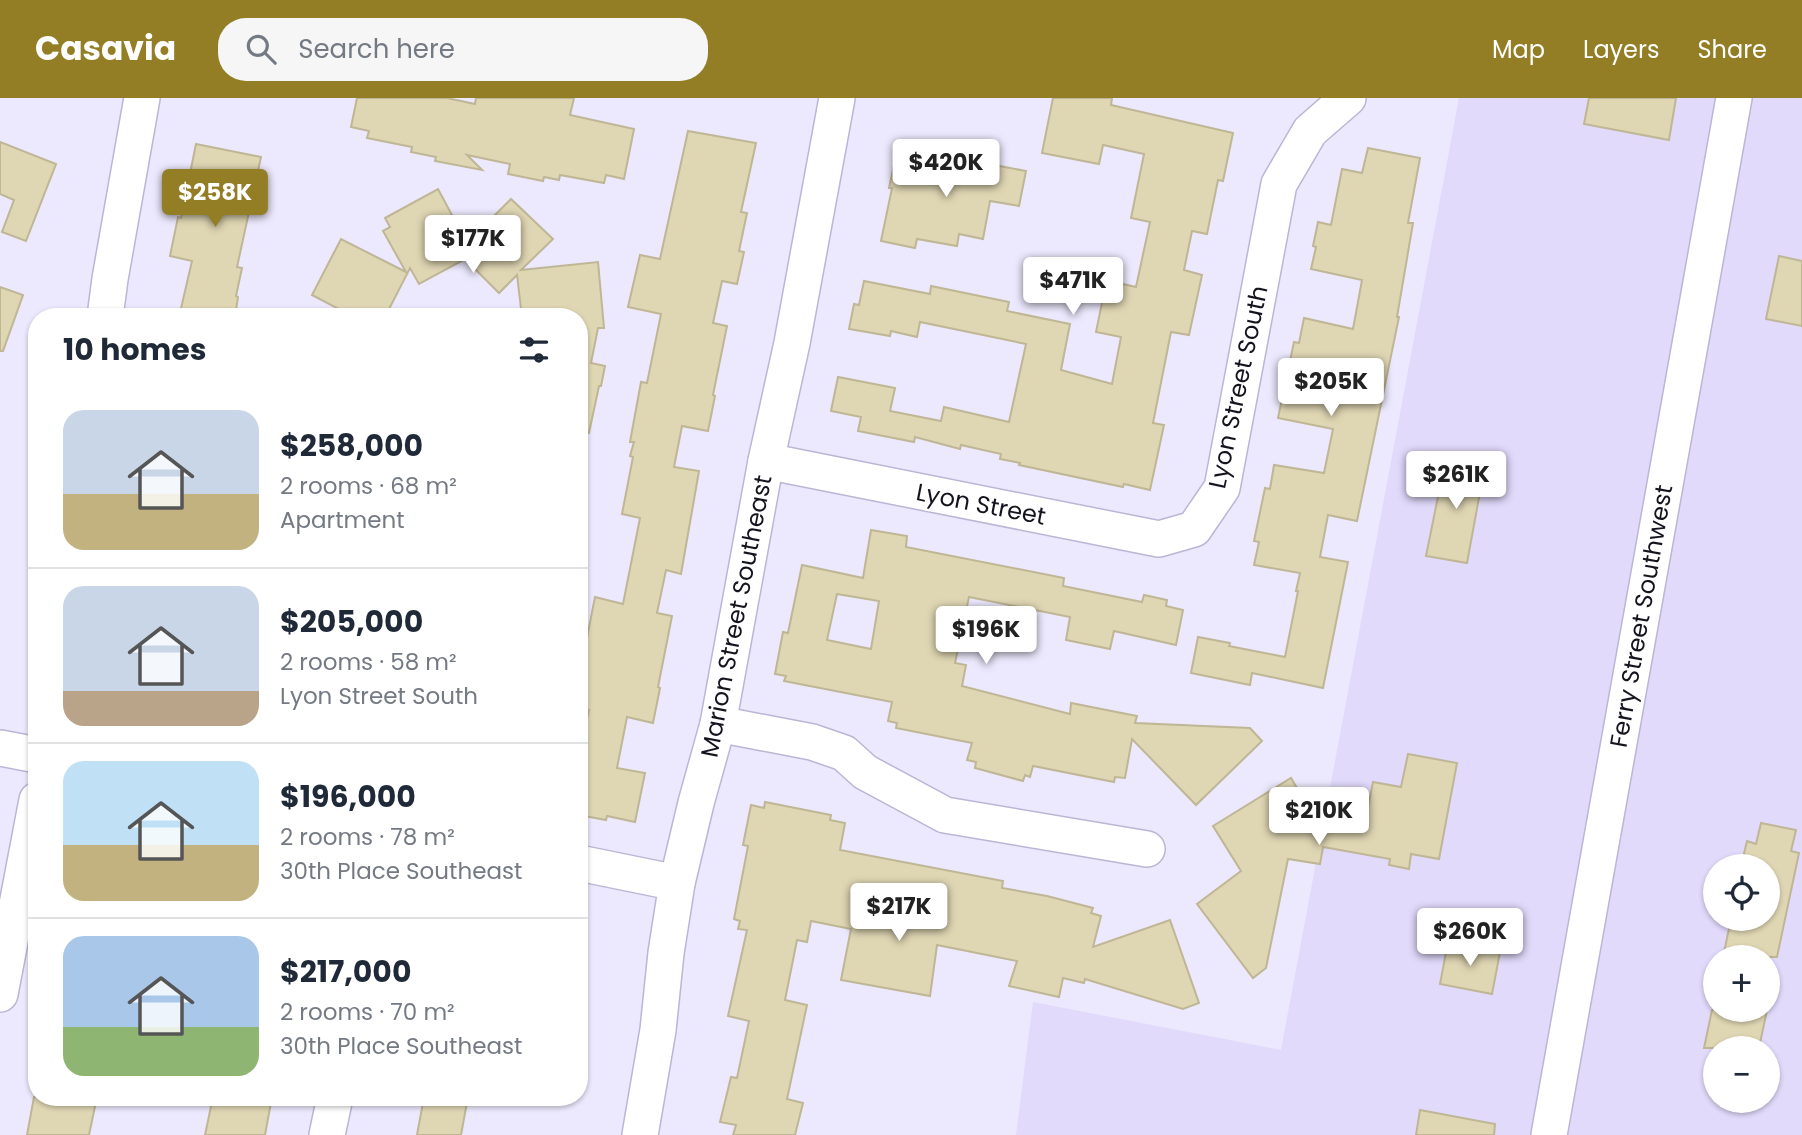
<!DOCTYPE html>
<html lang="en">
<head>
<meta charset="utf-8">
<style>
	:root { --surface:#fff; --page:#f6f6f7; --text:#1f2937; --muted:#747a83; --line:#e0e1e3; --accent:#947e25 }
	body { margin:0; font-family:Poppins,sans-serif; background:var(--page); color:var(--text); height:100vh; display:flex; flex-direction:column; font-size:26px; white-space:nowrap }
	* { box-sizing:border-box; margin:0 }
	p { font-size:23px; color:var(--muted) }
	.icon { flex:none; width:38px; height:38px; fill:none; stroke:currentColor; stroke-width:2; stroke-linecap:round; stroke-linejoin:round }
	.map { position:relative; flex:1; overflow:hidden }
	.sheet { position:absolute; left:28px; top:210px; width:560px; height:798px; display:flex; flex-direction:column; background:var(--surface); border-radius:28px; box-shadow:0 2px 5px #0004 }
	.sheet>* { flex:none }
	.fabs { position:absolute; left:1703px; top:756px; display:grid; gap:14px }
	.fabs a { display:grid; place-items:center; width:77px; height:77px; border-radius:50%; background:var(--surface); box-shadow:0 2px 5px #0004; font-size:35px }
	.price { position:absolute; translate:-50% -60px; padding:0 16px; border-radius:7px; background:#fff; color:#222; font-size:23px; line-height:46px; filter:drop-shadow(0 2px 4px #0008) }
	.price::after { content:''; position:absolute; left:50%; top:42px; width:21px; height:16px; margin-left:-10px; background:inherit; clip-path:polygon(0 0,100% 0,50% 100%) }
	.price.active { background:var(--accent); color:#fff }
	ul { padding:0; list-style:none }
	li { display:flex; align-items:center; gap:21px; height:175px; padding:0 35px }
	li+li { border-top:2px solid var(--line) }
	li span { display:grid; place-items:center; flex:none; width:196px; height:140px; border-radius:21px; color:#555 }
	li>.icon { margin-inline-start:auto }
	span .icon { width:84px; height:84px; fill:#fffc; stroke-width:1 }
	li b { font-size:30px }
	h2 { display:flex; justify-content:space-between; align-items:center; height:84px; padding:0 35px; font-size:30px }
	header { display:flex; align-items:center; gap:42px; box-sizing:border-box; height:98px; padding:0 35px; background:var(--accent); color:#fff }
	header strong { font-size:33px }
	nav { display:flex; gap:38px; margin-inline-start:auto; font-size:24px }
	.search { width:490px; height:63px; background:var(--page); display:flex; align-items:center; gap:18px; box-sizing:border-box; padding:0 24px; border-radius:28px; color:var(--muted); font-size:26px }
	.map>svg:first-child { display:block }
	.built { fill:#e1dafb; fill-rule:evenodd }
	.building { fill:#dfd6b3; stroke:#bfb695; stroke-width:2; fill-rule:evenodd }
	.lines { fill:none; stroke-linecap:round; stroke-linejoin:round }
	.minor-casing { stroke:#bcb5d6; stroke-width:38 }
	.minor { stroke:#fff; stroke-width:35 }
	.labels { text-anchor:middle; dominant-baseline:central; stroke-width:5; stroke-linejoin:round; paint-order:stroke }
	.street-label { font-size:24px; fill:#15131e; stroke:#fff }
</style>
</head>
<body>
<header>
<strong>Casavia</strong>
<div class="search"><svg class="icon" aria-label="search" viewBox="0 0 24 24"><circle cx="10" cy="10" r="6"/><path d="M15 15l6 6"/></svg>Search here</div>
<nav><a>Map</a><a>Layers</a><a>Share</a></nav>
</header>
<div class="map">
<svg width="1802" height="1037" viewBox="0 0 1802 1037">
	<rect width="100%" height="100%" fill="#ece8fd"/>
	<path class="built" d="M1459 0H1802V1037H1016L1033 904 1281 952ZM1715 768H1768V821H1715ZM1715 859H1768V912H1715ZM1715 950H1768V1003H1715Z"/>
	<g class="building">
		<polygon points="357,0 447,0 475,6 476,0 574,0 570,17 634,31 624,81 606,77 604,85 560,77 559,82 544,79 543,83 508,76 510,66 467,57 482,72 435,63 436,59 411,54 412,49 367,40 369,33 351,29"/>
		<polygon points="1053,0 1112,0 1111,7 1233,35 1223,83 1218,82 1207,136 1192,133 1184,172 1202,177 1189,237 1171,234 1153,325 1164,327 1150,392 1124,386 1123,389 1019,367 1020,365 1000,361 1001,356 961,347 960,351 915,339 914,344 858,333 861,319 831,313 838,279 895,290 890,313 941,323 944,309 1009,324 1026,246 920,224 917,239 891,233 890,238 849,231 854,206 859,207 864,183 930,196 931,188 1009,204 1007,213 1070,226 1061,272 1112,286 1121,239 1096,234 1104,195 1120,198 1123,186 1136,189 1150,124 1131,120 1144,56 1103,47 1099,66 1042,55"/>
		<polygon points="1589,0 1676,0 1669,42 1584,26"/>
		<polygon points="688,33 756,45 741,114 747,115 739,153 744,154 737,186 722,183 713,225 727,228 713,297 715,298 708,333 682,328 674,369 699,373 681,476 666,472 657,515 672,518 658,589 660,590 653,625 627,619 617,670 645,675 635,724 607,718 606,722 579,717 579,659 589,612 579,610 579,598 587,561 583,560 595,499 623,506 640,420 622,416 633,359 630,358 634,344 630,344 641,284 647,285 661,216 628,209 640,157 660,161"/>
		<polygon points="0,44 56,66 26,143 2,134 14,102 0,96"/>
		<polygon points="196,46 261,59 237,169 242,170 236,198 238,199 235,219 179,219 192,163 170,158 178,119 181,120"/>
		<polygon points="1368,50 1420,60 1408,125 1413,125 1397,219 1399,219 1357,423 1328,417 1320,459 1348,464 1323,590 1252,575 1250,587 1191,575 1198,539 1230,545 1229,548 1285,559 1298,493 1296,493 1300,475 1254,467 1259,444 1254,443 1265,390 1270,391 1274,367 1324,375 1333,331 1278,320 1294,244 1299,245 1304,220 1353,231 1362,182 1311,171 1316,149 1313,148 1318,124 1331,127 1342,71 1362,75"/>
		<polygon points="930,55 1026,73 1019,108 990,103 983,141 959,136 957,148 917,141 915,150 881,143 892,90 889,90 896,58 928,64"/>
		<polygon points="438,91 467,145 511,101 553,141 521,172 598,164 604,230 598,230 591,265 605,268 601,288 599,288 589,335 579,334 579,219 522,219 517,177 499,195 465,161 419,186 410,170 385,219 354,219 312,197 341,141 406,174 383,133 390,129 385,120"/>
		<polygon points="1779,158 1802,163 1802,228 1766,221"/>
		<polygon points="0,189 23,197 3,253 0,253"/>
		<polygon points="1446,359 1485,367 1467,465 1426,458"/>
		<path d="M871 432 907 438 906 449 1064 480 1063 488 1142 504 1144 497 1167 502 1166 508 1183 512 1176 547 1114 533 1110 551 1066 542 1070 519 969 499 955 565 966 567 962 588 1070 616 1071 605 1137 618 1135 625 1250 630 1262 643 1196 707 1132 641 1125 680 1115 679 1114 684 1033 668 1030 679 1025 677 1023 683 975 670 976 664 967 662 972 645 896 630 897 625 888 623 892 604 784 583 786 578 775 576 783 534 788 535 802 467 863 480ZM837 496 879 503 871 551 827 542Z"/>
		<polygon points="1408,656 1457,665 1439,761 1411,756 1409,771 1389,767 1390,761 1323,749 1320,766 1288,761 1266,870 1253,880 1197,806 1241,773 1213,728 1291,680 1301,697 1298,713 1365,725 1373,684 1401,689"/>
		<polygon points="765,704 831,717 830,722 845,725 840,752 1003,783 1002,790 1047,798 1093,810 1091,815 1101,818 1093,849 1170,822 1199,905 1183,911 1085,881 1084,885 1063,880 1059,899 1009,888 1017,863 937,847 930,898 841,882 851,831 811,823 807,844 797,842 785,902 807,907 787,1001 803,1005 795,1037 733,1037 736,1027 720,1024 731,979 737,980 749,923 728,918 747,832 738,831 740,823 734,821 748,748 743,747 751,707 764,710"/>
		<polygon points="1761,725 1796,732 1791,753 1799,755 1777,859 1723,859 1731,821 1768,821 1768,768 1741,768 1747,743 1756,746"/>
		<polygon points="1448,844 1500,854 1492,896 1440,886"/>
		<polygon points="1712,912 1767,912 1759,950 1704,950"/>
		<polygon points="34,999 97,999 89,1037 27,1037"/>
		<polygon points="213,999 272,999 265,1037 205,1037"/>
		<polygon points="424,999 468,999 461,1037 417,1037"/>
		<polygon points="1420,1012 1495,1026 1494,1037 1416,1037"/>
	</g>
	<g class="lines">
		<defs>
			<g id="minor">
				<polyline points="105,219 110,181 142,0"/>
				<polyline points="766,363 1159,441 1194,431 1222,390 1279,86 1310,33 1348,0"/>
				<polyline points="718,626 812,644 844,655 865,674 945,717 1147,751"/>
				<polyline points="0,650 37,657"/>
				<polyline points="579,765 677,785"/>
				<polyline points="0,896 37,702"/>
				<polyline points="327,1037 335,999"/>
				<polyline points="640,1037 658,932 666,855 677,785 696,705 718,626 766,363 792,245 837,0"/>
				<polyline points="1549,1037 1734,0"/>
			</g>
		</defs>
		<use href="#minor" class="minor-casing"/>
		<use href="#minor" class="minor"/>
	</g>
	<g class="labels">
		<g class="street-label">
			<text transform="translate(1238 289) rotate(-78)">Lyon Street South</text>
			<text transform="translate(981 406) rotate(11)">Lyon Street</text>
			<text transform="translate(736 518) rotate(-79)">Marion Street Southeast</text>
			<text transform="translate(1641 518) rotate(-80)">Ferry Street Southwest</text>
		</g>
	</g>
</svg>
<div class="fabs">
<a><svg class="icon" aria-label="locate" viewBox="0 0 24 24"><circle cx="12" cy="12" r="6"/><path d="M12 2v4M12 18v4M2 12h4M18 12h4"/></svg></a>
<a>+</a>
<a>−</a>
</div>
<b class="price" style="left:946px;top:101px">$420K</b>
<b class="price active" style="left:215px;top:131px">$258K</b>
<b class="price" style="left:473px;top:177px">$177K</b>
<b class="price" style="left:1073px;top:219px">$471K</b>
<b class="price" style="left:1331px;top:320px">$205K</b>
<b class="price" style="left:1456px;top:413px">$261K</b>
<b class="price" style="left:986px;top:568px">$196K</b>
<b class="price" style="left:1319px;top:749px">$210K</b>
<b class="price" style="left:899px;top:845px">$217K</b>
<b class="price" style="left:1470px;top:870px">$260K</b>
<section class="sheet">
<h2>10 homes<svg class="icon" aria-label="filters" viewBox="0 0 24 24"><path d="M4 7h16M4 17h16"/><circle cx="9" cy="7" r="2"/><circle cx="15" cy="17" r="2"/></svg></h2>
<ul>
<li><span style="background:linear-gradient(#c9d6e8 60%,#c2b280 0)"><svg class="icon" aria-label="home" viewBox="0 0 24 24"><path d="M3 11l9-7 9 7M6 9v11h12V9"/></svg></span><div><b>$258,000</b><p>2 rooms · 68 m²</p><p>Apartment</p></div></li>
<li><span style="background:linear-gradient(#c9d6e8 75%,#b9a48a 0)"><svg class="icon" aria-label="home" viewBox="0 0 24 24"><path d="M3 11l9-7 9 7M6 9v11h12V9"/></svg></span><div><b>$205,000</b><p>2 rooms · 58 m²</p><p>Lyon Street South</p></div></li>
<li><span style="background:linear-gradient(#bfe0f5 60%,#c2b280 0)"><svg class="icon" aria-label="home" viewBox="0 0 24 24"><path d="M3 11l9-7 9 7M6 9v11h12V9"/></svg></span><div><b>$196,000</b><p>2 rooms · 78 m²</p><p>30th Place Southeast</p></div></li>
<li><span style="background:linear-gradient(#a9c7e8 65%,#8fb573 0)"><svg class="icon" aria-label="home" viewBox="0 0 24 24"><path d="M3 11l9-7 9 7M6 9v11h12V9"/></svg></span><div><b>$217,000</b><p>2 rooms · 70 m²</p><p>30th Place Southeast</p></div></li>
</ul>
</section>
</div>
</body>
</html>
